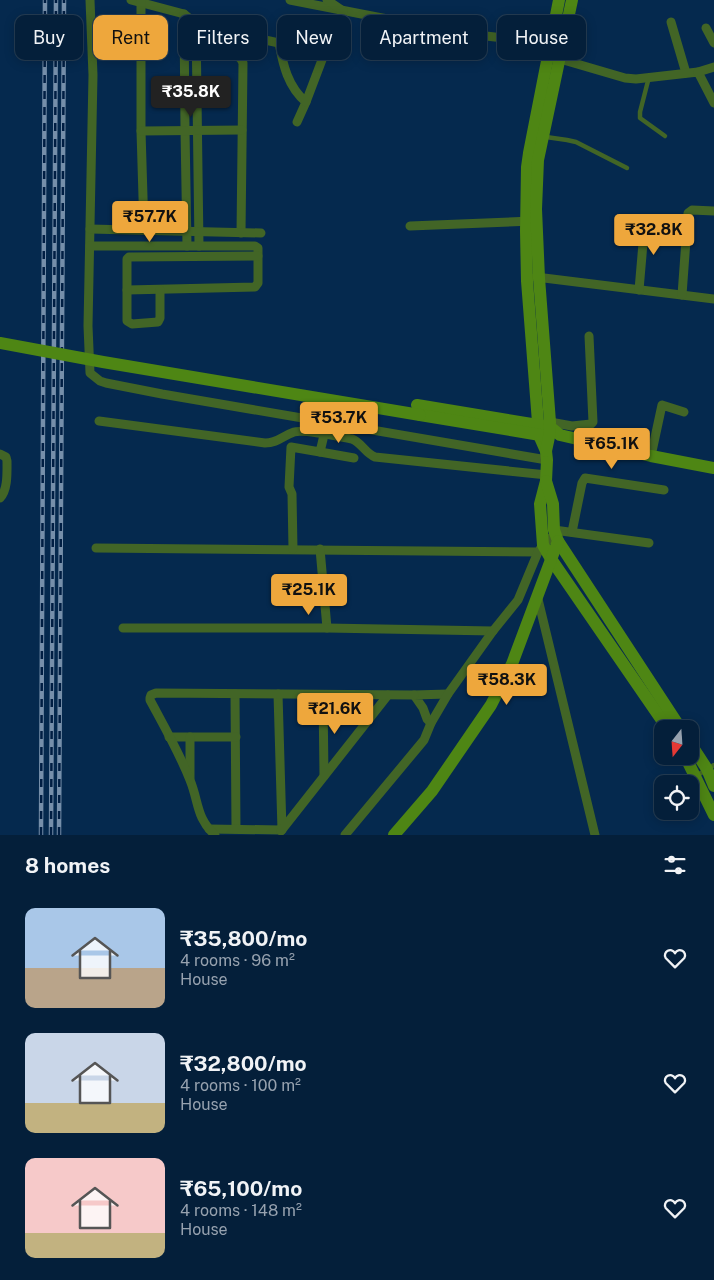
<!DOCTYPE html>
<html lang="en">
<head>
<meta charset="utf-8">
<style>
	:root { --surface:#041f3a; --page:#0d2742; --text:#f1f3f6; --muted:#97a2af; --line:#253d54; --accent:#eea73c }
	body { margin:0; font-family:"Public Sans",sans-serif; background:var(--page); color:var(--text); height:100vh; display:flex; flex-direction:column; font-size:19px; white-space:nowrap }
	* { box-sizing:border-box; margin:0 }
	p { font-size:16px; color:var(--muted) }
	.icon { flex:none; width:28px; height:28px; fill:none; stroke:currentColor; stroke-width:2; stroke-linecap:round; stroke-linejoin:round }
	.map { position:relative; height:835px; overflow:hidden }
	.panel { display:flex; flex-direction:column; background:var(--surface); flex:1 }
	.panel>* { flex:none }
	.guide { position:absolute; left:15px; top:15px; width:685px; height:45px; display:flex; gap:10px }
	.needle { width:32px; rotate:197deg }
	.buttons { position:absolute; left:654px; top:720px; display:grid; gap:10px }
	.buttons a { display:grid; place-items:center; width:45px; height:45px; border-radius:10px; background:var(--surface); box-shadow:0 2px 12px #0003,0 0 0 1px var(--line); font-size:25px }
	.price { position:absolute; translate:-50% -42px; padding:0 11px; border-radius:5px; background:var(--accent); color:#111; font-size:16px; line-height:32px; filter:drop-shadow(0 1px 2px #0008) }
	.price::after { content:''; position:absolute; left:50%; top:30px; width:15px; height:11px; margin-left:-8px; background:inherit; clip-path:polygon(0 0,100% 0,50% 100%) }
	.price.current { background:#222; color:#fff }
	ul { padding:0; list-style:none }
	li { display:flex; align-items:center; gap:15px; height:125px; padding:0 25px }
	li span { display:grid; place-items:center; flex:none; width:140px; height:100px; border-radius:10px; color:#555 }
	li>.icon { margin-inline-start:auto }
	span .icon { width:60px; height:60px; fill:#fffc; stroke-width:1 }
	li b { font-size:21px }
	h2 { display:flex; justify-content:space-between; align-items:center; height:60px; padding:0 25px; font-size:21px }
	.pill { padding:0 18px; border-radius:10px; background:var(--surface); box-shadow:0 2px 12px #0003,0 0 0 1px var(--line); font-size:18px; line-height:45px }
	.pill.current { background:var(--accent); color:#111 }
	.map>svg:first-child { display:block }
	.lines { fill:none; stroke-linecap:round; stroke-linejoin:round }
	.lane { stroke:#426526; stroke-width:4.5 }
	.street { stroke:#426526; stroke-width:9 }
	.secondary { stroke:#4e8614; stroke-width:12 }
	.rail-casing { stroke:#768faa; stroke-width:4.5 }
	.rail { stroke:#001e43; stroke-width:2.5; stroke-dasharray:8; stroke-linecap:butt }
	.secondary-bridge { stroke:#4e8614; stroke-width:12 }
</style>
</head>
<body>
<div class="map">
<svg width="714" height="835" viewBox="0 0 714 835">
	<rect width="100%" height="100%" fill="#05294e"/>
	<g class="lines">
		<g class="lane">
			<polyline points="649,77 640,112 640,118 665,136"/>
			<polyline points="546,137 567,140 576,142 627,168"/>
			<polyline points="696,776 714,765"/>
		</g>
		<g class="street">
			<polyline points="90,0 93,75 88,326 90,373 100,381 106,383 162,394 547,460"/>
			<polyline points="131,0 184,14 241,59 243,63 241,233"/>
			<polyline points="290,0 382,18 486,36 554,44"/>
			<polyline points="141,2 141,131 144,230"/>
			<polyline points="184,14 185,130 187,246"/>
			<polyline points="671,22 686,73"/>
			<polyline points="196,23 199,246"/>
			<polyline points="706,28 714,43"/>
			<path d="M251 37 279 43C283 65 288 87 306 102L297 122"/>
			<polyline points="279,43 325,52 306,102"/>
			<polyline points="325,52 343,11 327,0"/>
			<polyline points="560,59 625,78 636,79 698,72 714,103"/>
			<polyline points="698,72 714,67"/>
			<polyline points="141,131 242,130"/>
			<polyline points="410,226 532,221"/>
			<polyline points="90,229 261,233"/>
			<polyline points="90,246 255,246 258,248 258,283 255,287 127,290"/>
			<polyline points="536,277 714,299"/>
			<polyline points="160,290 160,318 158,322 132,324 127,321 127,259 129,257 258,256"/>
			<polyline points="639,290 645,220"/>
			<polyline points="682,295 688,213 692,210 714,211"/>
			<path d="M99 421 265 443C278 443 282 436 294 432 304 429 340 437 352 439 362 443 365 453 375 457L547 475"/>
			<polyline points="550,422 572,426 591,424 593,422 589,336"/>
			<polyline points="320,452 354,458"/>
			<path d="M0 454 6 457 7 461C7 472 8 490 0 498"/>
			<polyline points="651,456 662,405 684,412"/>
			<polyline points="554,530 649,543"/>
			<polyline points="572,532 582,483 585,478 664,490"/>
			<polyline points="96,548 538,552 543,545 555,534"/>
			<polyline points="293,549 292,494 289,487 291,447 320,452 324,435"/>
			<polyline points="320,549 327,628"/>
			<polyline points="537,595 595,835"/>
			<polyline points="123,628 327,628 493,631"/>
			<polyline points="235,694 236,829"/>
			<polyline points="323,695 324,776"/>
			<polyline points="431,723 427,719 423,708 414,695 448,694"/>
			<polyline points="169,737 236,737"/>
			<polyline points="190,737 190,778"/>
			<polyline points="209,829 282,830 278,694"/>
			<polyline points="281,831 388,695"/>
			<path d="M215 835C196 818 199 802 190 780 179 752 164 726 150 700V698L151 695 156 693 414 695"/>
			<polyline points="345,835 424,740 431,723 448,694 493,631 518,600 538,552"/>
		</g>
		<g class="secondary">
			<polyline points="559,0 529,153 527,167 526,231 527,281 539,435 546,451 547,460 546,481 540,504 543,545 551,559 668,729"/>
			<polyline points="417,405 550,427 560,435 651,456 714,468"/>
			<polyline points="420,415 546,436"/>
			<polyline points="546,451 549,437 550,422 539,278 536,209 538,160 572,0"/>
			<polyline points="546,481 553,504 554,530 558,541 681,729"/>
			<polyline points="690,743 707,769 714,786"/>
			<polyline points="685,756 714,815"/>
			<polyline points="394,835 432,791 491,705 512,664 558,541"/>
		</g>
		<defs>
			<g id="rail">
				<polyline points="41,835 45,0"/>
				<polyline points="51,835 56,0"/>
				<polyline points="59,835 64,0"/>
			</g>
		</defs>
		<use href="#rail" class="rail-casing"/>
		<use href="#rail" class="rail"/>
		<polyline class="secondary-bridge" points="0,343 103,362 420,415"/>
	</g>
</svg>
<div class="buttons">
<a><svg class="needle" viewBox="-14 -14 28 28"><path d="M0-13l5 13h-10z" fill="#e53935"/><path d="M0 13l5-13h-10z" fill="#97a2af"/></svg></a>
<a><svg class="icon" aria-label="locate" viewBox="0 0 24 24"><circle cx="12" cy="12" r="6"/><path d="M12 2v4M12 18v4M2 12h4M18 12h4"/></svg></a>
</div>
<b class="price current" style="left:191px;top:118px">₹35.8K</b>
<b class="price" style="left:150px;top:243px">₹57.7K</b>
<b class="price" style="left:654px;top:256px">₹32.8K</b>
<b class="price" style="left:339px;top:444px">₹53.7K</b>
<b class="price" style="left:612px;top:470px">₹65.1K</b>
<b class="price" style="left:309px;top:616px">₹25.1K</b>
<b class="price" style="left:507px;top:706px">₹58.3K</b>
<b class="price" style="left:335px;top:735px">₹21.6K</b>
<div class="guide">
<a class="pill">Buy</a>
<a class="pill current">Rent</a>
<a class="pill">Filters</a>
<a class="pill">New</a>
<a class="pill">Apartment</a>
<a class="pill">House</a>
</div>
</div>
<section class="panel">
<h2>8 homes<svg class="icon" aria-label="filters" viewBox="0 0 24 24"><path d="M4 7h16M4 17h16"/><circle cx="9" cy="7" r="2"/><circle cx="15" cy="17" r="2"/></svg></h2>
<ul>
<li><span style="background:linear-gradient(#a9c7e8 60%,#b9a48a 0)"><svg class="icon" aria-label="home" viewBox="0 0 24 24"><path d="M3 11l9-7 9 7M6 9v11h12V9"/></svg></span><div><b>₹35,800/mo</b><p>4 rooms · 96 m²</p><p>House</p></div><svg class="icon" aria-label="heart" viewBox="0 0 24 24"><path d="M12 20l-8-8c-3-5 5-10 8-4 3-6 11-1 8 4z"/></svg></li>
<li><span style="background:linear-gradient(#c9d6e8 70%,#c2b280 0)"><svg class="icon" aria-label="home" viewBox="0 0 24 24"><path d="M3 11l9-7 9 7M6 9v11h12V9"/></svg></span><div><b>₹32,800/mo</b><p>4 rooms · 100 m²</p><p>House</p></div><svg class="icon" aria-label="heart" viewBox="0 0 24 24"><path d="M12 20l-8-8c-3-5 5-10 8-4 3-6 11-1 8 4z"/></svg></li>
<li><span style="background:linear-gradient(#f6c9c9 75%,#c2b280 0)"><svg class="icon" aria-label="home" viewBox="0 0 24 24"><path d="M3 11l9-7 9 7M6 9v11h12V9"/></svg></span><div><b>₹65,100/mo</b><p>4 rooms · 148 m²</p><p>House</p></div><svg class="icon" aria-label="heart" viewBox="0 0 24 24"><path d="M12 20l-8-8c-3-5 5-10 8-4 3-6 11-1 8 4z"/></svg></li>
</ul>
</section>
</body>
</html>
